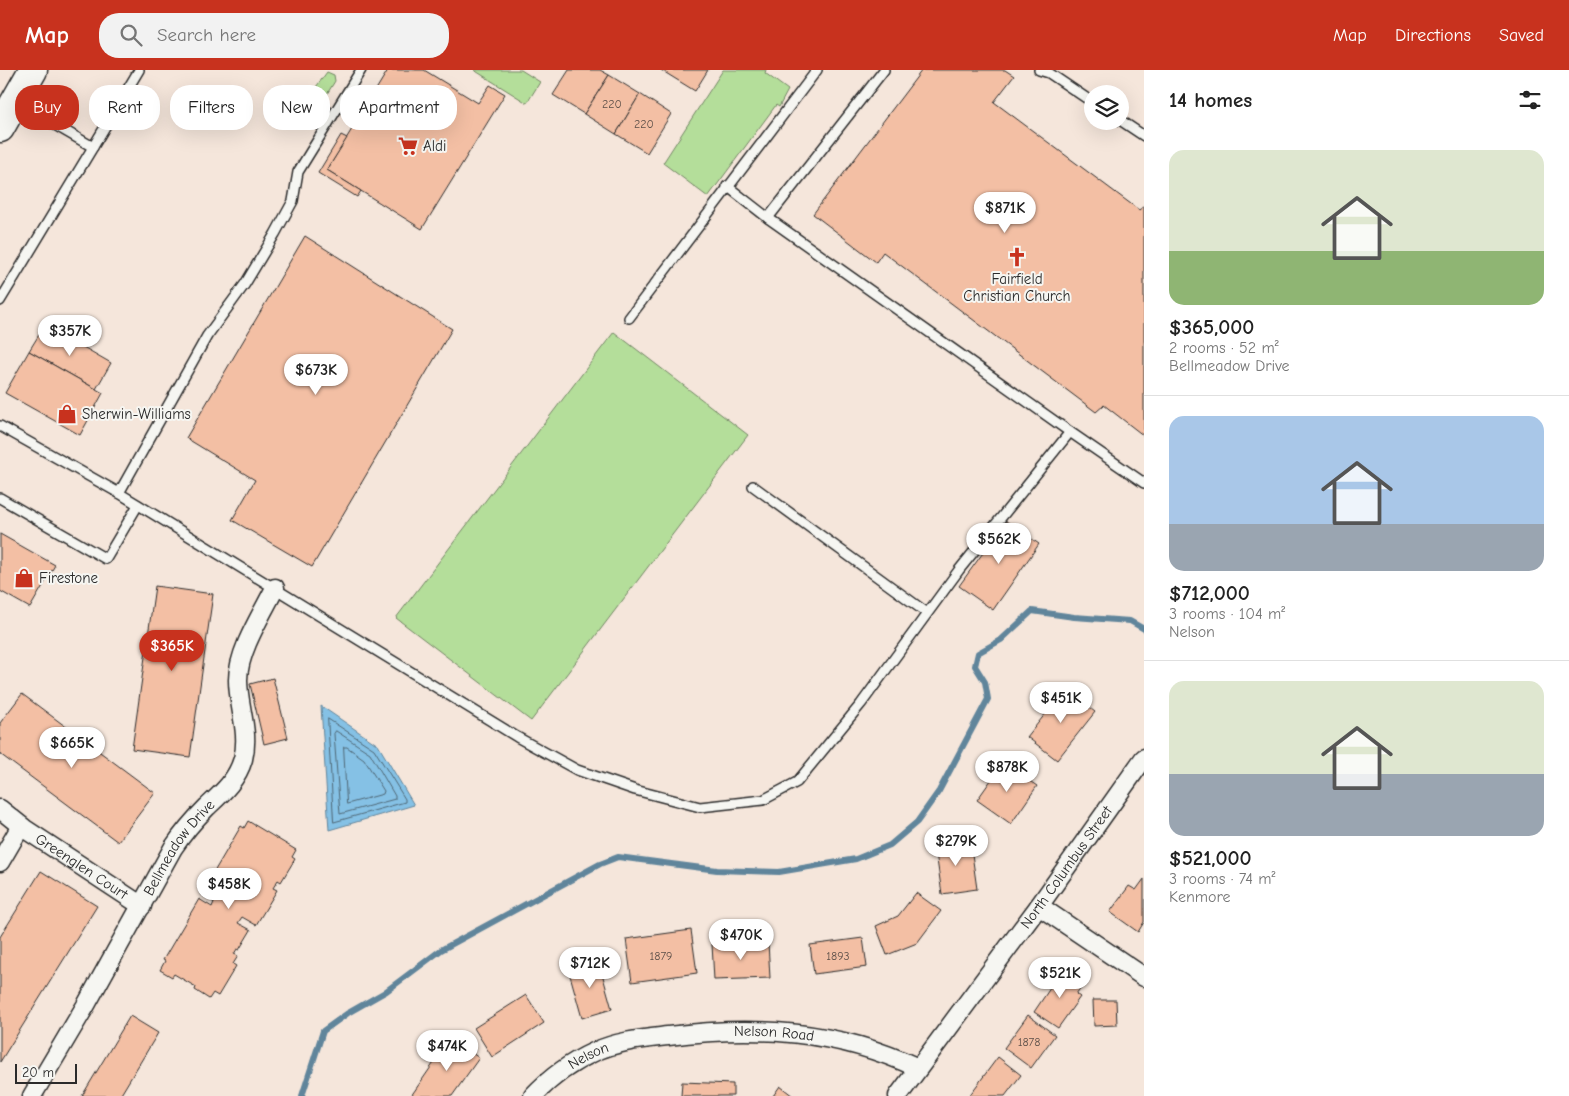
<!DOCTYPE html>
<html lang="en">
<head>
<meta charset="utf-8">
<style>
	:root { --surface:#fff; --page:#f2f2f2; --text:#222; --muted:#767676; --line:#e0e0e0; --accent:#c8321e }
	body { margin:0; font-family:"Comic Neue",sans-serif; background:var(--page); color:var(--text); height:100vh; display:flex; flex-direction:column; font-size:19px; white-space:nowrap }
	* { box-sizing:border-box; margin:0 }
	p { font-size:16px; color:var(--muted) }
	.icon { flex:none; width:28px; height:28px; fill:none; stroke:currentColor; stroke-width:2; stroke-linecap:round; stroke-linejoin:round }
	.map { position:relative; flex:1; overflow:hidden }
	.details { display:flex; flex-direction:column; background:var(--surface); width:425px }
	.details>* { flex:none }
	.hud { position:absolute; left:15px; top:15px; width:475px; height:45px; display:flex; gap:10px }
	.fabs { position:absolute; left:1084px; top:15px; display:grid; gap:10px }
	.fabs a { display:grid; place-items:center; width:45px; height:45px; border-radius:50%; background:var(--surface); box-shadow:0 5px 20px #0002; font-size:25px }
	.scale { position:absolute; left:15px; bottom:12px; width:62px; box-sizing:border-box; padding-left:5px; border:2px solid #2b2b2b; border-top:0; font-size:14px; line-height:18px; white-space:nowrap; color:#2b2b2b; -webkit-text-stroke:4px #f6f6f2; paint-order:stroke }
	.price { position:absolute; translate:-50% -42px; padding:0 11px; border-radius:18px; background:#fff; color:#222; font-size:16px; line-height:32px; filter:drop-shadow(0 1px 2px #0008) }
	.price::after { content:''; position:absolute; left:50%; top:30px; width:15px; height:11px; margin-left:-8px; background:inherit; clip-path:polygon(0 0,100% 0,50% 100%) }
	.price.on { background:var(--accent); color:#fff }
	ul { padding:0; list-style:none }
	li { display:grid; align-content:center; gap:10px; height:265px; padding:0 25px }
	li+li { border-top:1px solid var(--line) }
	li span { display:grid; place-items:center; height:155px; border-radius:15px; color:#555 }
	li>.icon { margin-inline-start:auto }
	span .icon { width:90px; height:90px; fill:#fffc; stroke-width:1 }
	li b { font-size:21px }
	h2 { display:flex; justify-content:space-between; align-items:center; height:60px; padding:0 25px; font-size:21px }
	.chip { padding:0 18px; border-radius:20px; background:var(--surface); box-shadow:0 5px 20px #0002; font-size:18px; line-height:45px }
	.chip.on { background:var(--accent); color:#fff }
	header { display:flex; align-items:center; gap:30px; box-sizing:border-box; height:70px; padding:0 25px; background:var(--accent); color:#fff }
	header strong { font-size:24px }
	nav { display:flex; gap:28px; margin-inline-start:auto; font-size:18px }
	.search { width:350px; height:45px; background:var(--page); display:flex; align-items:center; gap:12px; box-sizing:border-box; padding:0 18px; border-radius:20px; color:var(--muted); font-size:19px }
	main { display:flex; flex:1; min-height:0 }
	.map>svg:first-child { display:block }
	.green { fill:#b4de9a; stroke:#708462 }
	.water { fill:#85c1e5; stroke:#61859b }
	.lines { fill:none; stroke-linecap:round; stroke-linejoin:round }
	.shore { stroke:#4f6775; stroke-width:1 }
	.stream { stroke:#61859b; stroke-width:6 }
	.building { fill:#f3bfa4; stroke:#2b2b2b }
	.service-casing { stroke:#2b2b2b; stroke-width:12 }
	.minor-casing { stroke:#2b2b2b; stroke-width:21 }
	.primary-casing { stroke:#2b2b2b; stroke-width:31 }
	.service { stroke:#f6f6f2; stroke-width:9 }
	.minor { stroke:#f6f6f2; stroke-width:18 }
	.primary { stroke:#f6f6f2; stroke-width:28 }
	.labels { text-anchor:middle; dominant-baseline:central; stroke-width:4; stroke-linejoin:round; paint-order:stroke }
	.number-label { font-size:12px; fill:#5d5049 }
	.poi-label { font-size:15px; fill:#2b2b2b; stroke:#f6f6f2; text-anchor:start }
	.street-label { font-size:15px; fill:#2b2b2b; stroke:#f6f6f2 }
</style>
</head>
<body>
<header>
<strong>Map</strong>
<div class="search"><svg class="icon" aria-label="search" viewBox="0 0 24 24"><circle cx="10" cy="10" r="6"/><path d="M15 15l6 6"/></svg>Search here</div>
<nav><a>Map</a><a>Directions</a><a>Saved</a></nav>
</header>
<main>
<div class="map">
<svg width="1144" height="1026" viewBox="0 0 1144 1026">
	<rect width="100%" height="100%" fill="#f5e6db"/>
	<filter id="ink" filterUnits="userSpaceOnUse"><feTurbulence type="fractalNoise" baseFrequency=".02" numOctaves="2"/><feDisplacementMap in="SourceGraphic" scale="10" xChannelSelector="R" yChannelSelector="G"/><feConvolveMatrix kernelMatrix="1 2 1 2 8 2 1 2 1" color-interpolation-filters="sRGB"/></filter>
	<g filter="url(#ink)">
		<g class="green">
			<polygon points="474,0 521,0 540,12 527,33"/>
			<polygon points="723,0 766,0 765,3 788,20 779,37 776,35 708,127 663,93"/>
			<polygon points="327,2 334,5 335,11 322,32 318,33 311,28 311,24"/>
			<polygon points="614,262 748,365 531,651 396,548"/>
		</g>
		<polygon class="water" points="321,636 378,675 414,735 329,760"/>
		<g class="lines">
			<g class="shore">
				<polygon points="328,649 374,679 405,729 405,732 334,752"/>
				<polygon points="336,661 370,683 395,726 395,729 340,744 334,664"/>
				<polygon points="344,677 347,677 364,689 384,721 383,724 347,734"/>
			</g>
			<polyline class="stream" points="302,1026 323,961 348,943 385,922 441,880 600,794 618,787 717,800 779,802 856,789 890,775 917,752 939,721 988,629 985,612 975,596 978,583 1001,570 1032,541 1074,547 1130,551 1144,559"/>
		</g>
		<g class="building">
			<polygon points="388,0 424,0 478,33 490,15 505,24 422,159 327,100"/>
			<polygon points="569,0 600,0 609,5 584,44 553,25"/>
			<polygon points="661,0 708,0 695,21"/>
			<polygon points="922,0 1005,0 1014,6 994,32 1139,140 1144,136 1144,366 1104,335 1096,342 883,182 876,192 813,144"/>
			<polygon points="609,5 640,24 616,64 584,44"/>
			<polygon points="640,24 671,44 647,83 616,64"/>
			<polygon points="341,65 347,68 327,100 361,121 357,127 318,103"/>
			<polygon points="305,166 452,259 312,497 232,450 255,410 186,368"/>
			<polygon points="45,255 111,293 96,319 29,281"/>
			<polygon points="29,281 103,323 80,365 5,323"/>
			<polygon points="1006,451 1039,474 993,540 959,516"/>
			<polygon points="0,464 55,495 30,538 0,521"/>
			<polygon points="155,516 213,524 190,687 132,679"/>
			<polygon points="273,608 288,668 264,674 250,614"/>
			<polygon points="1065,619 1095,642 1057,690 1027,667"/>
			<polygon points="22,624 155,723 118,772 0,684 0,653"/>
			<polygon points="1003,693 1037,716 1011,754 977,730"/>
			<polygon points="248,751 296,780 292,787 295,789 281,812 278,810 273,818 277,820 256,855 242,847 238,853 251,860 239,880 237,879 234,884 238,886 233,894 236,896 218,926 213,923 209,929 195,920 196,917 174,904 172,907 160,900 165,891 163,890 199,829 212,837 214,832 201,824 241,756 244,758"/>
			<polygon points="970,770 977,819 942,824 935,776"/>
			<polygon points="41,801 97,836 0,992 0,867"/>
			<polygon points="1144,809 1144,852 1138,862 1110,842 1129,816 1136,820"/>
			<polygon points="916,823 941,841 917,873 887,885 876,856 898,846"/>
			<polygon points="691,860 697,903 632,912 626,869"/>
			<polygon points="863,868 867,897 814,904 810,875"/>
			<polygon points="768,872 770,908 714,910 712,874"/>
			<polygon points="598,889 612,939 582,948 568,898"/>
			<polygon points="1063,899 1084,913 1076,924 1080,927 1058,958 1034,942"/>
			<polygon points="526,925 544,953 492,987 474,958"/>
			<polygon points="1093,930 1116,930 1117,955 1094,956"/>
			<polygon points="1028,945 1055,965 1031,998 1004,978"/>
			<polygon points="130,946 158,963 120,1026 82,1026"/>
			<polygon points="451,968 479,988 452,1026 411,1026"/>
			<polygon points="998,987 1021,1005 1005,1026 969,1026"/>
			<polygon points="682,1012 733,1014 733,1026 681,1026"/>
			<polygon points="780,1016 793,1026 773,1026"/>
		</g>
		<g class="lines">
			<defs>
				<g id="service">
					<polyline points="1039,0 1049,3 1092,32"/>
					<polyline points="1120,50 1144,66"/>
					<polyline points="93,77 139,0"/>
					<polyline points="727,116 768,148 1070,362 1144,413"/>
					<polyline points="768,148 884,0"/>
					<polyline points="0,231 93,77 17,33"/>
					<polyline points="629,248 817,0"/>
					<polyline points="0,356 119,423 207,266 245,214 275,164 293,131 298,102 361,0"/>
					<polyline points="753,416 927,543"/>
					<polyline points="119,423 517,667 577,700 635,720 700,737 763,730 797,712 861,634 959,500 1070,362"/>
					<polyline points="0,428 106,489 138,435"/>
				</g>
				<g id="minor">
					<path id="s1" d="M0 739 25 759 142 836"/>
					<polyline points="0,792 21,756"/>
					<polyline points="1039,836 1144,907"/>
					<path id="s2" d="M32 1026 86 935 173 778C183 763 194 750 207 737 222 723 237 710 243 689 250 662 238 636 238 610 238 581 262 544 275 518"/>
					<path id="s3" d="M533 1026C550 1008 572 992 594 982 618 971 643 969 668 966 755 955 838 960 918 998"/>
					<path id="s4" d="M898 1026 1039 836 1144 688"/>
				</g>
				<polyline id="primary" points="0,58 33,0"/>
			</defs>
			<use href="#service" class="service-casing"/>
			<use href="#minor" class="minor-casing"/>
			<use href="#primary" class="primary-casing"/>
			<use href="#service" class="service"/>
			<use href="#minor" class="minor"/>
			<use href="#primary" class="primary"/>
		</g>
	</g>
	<defs>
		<symbol id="supermarket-bare" viewBox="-9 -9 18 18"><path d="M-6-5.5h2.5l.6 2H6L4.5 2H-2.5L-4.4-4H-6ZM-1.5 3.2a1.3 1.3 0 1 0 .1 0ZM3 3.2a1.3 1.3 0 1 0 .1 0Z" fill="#c8321e" stroke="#f6f6f2" stroke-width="2.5" paint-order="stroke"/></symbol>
		<symbol id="church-bare" viewBox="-9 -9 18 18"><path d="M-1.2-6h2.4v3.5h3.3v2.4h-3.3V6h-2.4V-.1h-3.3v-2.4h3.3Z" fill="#c8321e" stroke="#f6f6f2" stroke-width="2.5" paint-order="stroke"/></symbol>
		<symbol id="shop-bare" viewBox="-9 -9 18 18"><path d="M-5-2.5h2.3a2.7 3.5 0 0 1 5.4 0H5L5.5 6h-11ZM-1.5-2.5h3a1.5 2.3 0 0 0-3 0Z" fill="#c8321e" stroke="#f6f6f2" stroke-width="2.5" paint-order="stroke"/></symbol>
	</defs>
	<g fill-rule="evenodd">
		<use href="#supermarket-bare" x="394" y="62" width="28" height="28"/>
		<use href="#church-bare" x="1003" y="173" width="28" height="28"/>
		<use href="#shop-bare" x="53" y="330" width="28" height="28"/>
		<use href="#shop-bare" x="10" y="494" width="28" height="28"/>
	</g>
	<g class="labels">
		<g class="number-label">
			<text x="612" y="34">220</text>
			<text x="644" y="54">220</text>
			<text x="661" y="886">1879</text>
			<text x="838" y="886">1893</text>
			<text x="1029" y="972">1878</text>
		</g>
		<g class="poi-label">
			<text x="423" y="76">Aldi</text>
			<text x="1017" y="209" text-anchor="middle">Fairfield<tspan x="1017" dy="17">Christian Church</tspan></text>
			<text x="82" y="344">Sherwin-Williams</text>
			<text x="39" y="508">Firestone</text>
		</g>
		<g class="street-label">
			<text stroke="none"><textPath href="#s2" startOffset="289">Bellmeadow Drive</textPath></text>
			<text stroke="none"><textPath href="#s1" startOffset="100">Greenglen Court</textPath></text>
			<text stroke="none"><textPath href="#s4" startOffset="284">North Columbus Street</textPath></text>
			<text stroke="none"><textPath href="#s3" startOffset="258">Nelson Road</textPath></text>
			<text stroke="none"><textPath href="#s3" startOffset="69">Nelson</textPath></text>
		</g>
	</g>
</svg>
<div class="fabs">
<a><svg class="icon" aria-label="layers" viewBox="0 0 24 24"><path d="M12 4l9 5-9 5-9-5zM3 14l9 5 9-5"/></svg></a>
</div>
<div class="scale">20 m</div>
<b class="price" style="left:1005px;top:164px">$871K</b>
<b class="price" style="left:70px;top:287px">$357K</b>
<b class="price" style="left:316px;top:326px">$673K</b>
<b class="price" style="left:999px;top:495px">$562K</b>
<b class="price on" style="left:172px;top:602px">$365K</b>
<b class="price" style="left:1061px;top:654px">$451K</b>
<b class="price" style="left:72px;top:699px">$665K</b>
<b class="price" style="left:1007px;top:723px">$878K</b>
<b class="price" style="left:956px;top:797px">$279K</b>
<b class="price" style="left:229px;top:840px">$458K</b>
<b class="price" style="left:741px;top:891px">$470K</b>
<b class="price" style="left:590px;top:919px">$712K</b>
<b class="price" style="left:1060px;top:929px">$521K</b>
<b class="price" style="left:447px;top:1002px">$474K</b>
<div class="hud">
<a class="chip on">Buy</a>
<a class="chip">Rent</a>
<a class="chip">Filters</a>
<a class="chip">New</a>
<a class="chip">Apartment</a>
</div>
</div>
<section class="details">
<h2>14 homes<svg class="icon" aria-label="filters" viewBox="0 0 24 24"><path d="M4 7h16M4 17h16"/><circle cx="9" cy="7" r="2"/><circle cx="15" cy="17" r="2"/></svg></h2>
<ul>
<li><span style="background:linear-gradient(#dfe7d0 65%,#8fb573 0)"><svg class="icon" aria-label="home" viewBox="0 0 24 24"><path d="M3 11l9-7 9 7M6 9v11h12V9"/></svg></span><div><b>$365,000</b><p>2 rooms · 52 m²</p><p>Bellmeadow Drive</p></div></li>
<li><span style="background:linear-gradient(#a9c7e8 70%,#9aa5b1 0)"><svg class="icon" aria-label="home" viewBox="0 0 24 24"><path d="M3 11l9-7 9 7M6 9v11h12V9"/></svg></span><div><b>$712,000</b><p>3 rooms · 104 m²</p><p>Nelson</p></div></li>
<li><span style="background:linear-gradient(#dfe7d0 60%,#9aa5b1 0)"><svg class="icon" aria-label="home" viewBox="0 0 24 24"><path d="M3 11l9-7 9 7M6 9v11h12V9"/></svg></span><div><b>$521,000</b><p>3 rooms · 74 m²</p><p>Kenmore</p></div></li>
</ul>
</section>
</main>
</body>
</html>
